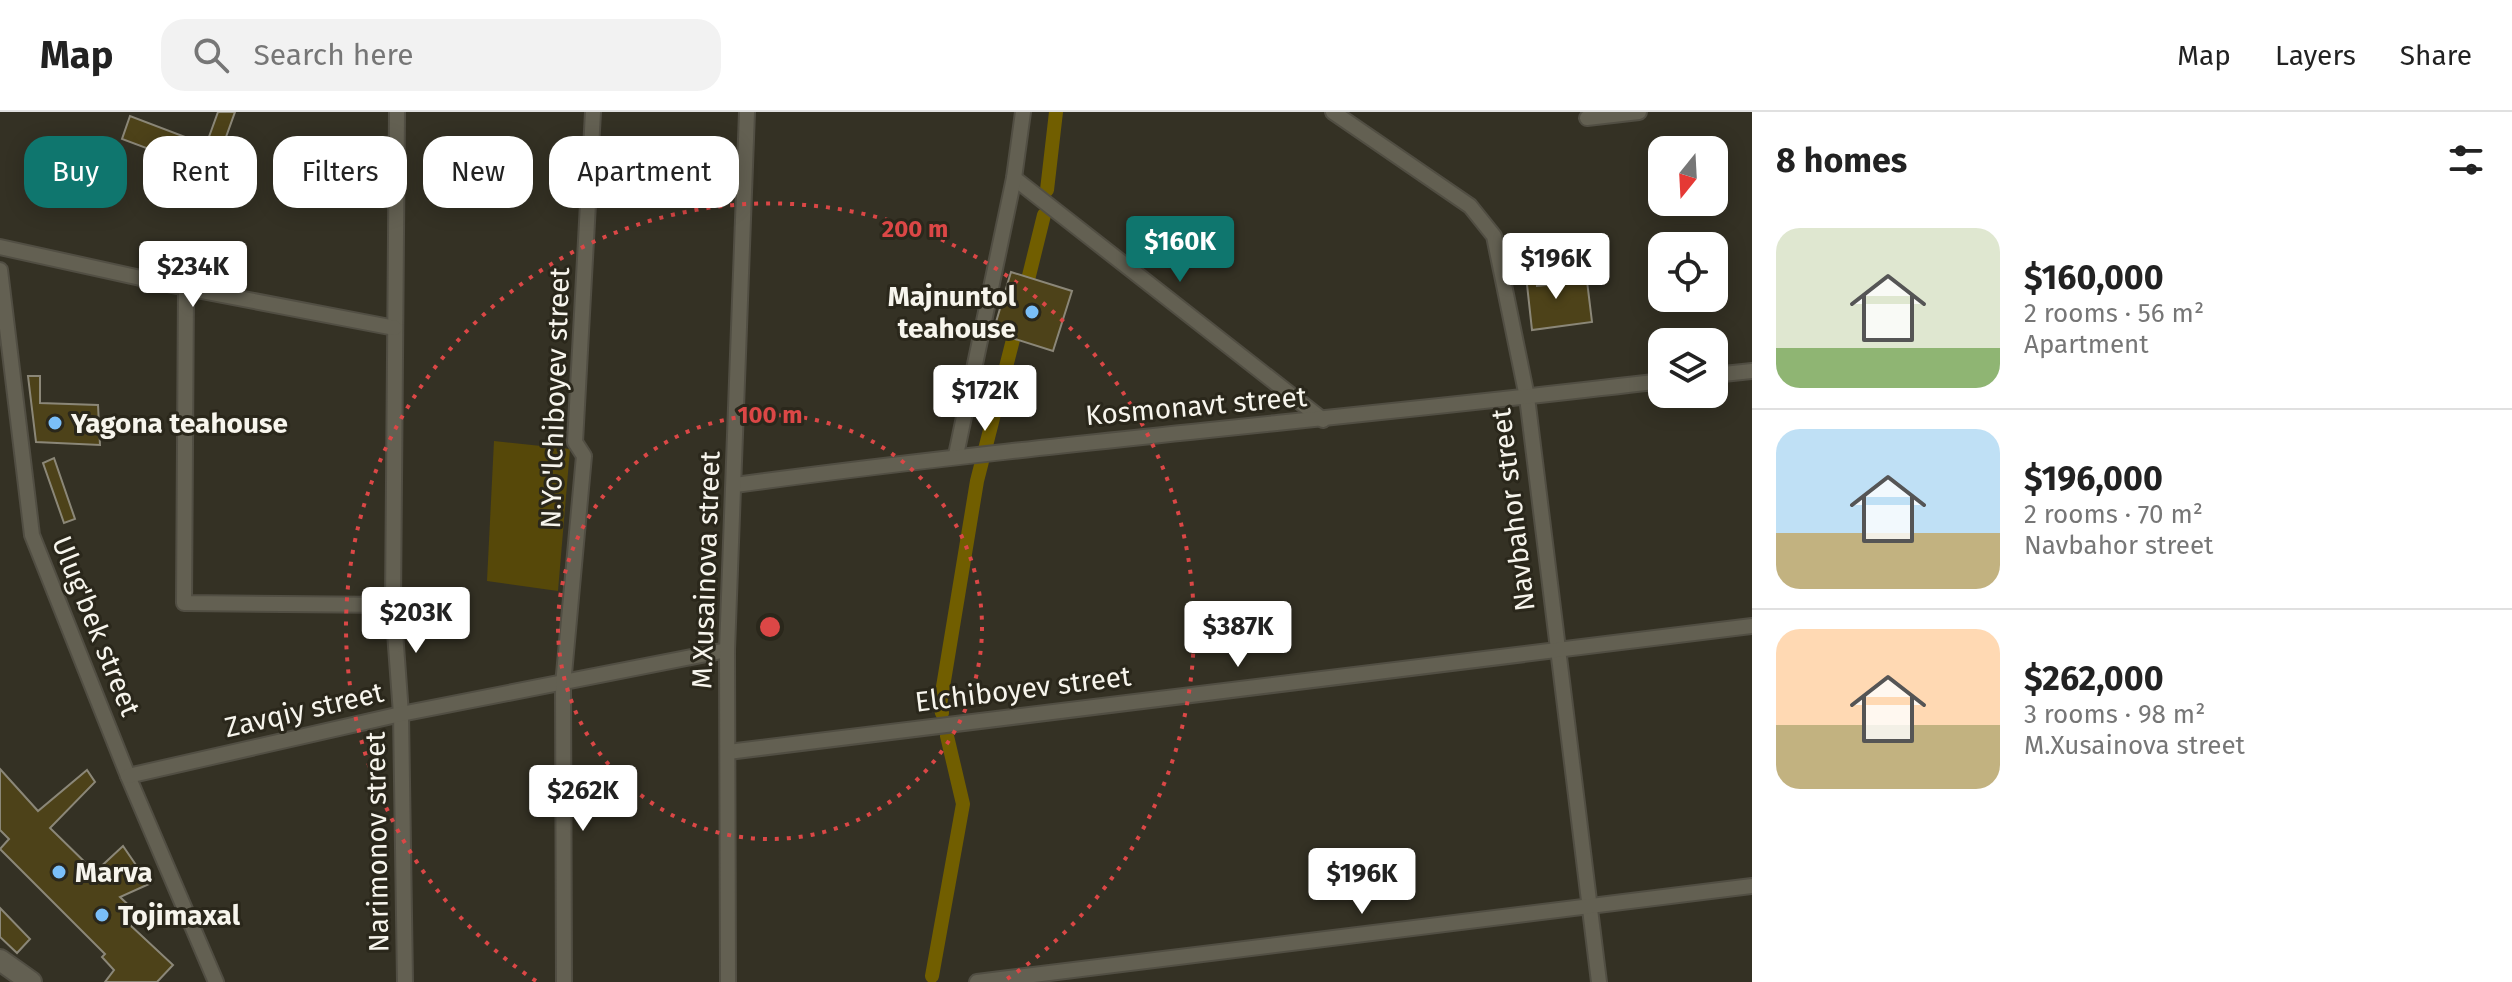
<!DOCTYPE html>
<html lang="en">
<head>
<meta charset="utf-8">
<style>
	:root { --surface:#fff; --page:#f2f2f2; --text:#222; --muted:#767676; --line:#e0e0e0; --accent:#0f766e }
	body { margin:0; font-family:"Fira Sans",sans-serif; background:var(--page); color:var(--text); height:100vh; display:flex; flex-direction:column; font-size:30px; white-space:nowrap }
	* { box-sizing:border-box; margin:0 }
	p { font-size:26px; color:var(--muted) }
	.icon { flex:none; width:44px; height:44px; fill:none; stroke:currentColor; stroke-width:2; stroke-linecap:round; stroke-linejoin:round }
	.map { position:relative; flex:1; overflow:hidden }
	.panel { display:flex; flex-direction:column; background:var(--surface); width:760px }
	.panel>* { flex:none }
	.hud { position:absolute; left:24px; top:24px; width:760px; height:72px; display:flex; gap:16px }
	.needle { width:52px; rotate:198deg }
	.tools { position:absolute; left:1648px; top:24px; display:grid; gap:16px }
	.tools a { display:grid; place-items:center; width:80px; height:80px; border-radius:16px; background:var(--surface); box-shadow:0 4px 20px #0003; font-size:40px }
	.price { position:absolute; translate:-50% -68px; padding:0 18px; border-radius:8px; background:#fff; color:#222; font-size:26px; line-height:52px; filter:drop-shadow(0 2px 4px #0008) }
	.price::after { content:''; position:absolute; left:50%; top:48px; width:24px; height:18px; margin-left:-12px; background:inherit; clip-path:polygon(0 0,100% 0,50% 100%) }
	.price.selected { background:var(--accent); color:#fff }
	ul { padding:0; list-style:none }
	li { display:flex; align-items:center; gap:24px; height:200px; padding:0 24px }
	li+li { border-top:2px solid var(--line) }
	li span { display:grid; place-items:center; flex:none; width:224px; height:160px; border-radius:24px; color:#555 }
	li>.icon { margin-inline-start:auto }
	span .icon { width:96px; height:96px; fill:#fffc; stroke-width:1 }
	li b { font-size:34px }
	h2 { display:flex; justify-content:space-between; align-items:center; height:96px; padding:0 24px; font-size:34px }
	.pill { padding:0 28px; border-radius:24px; background:var(--surface); box-shadow:0 4px 20px #0003; font-size:28px; line-height:72px }
	.pill.selected { background:var(--accent); color:#fff }
	header { display:flex; align-items:center; gap:48px; box-sizing:border-box; height:112px; padding:0 40px; background:var(--surface); border-bottom:2px solid var(--line) }
	header strong { font-size:38px }
	nav { display:flex; gap:44px; margin-inline-start:auto; font-size:28px }
	.search { width:560px; height:72px; background:var(--page); display:flex; align-items:center; gap:20px; box-sizing:border-box; padding:0 28px; border-radius:24px; color:var(--muted); font-size:30px }
	main { display:flex; flex:1; min-height:0 }
	.map>svg:first-child { display:block }
	.green { fill:#564809 }
	.lines { fill:none; stroke-linecap:round; stroke-linejoin:round }
	.canal { stroke:#715e00; stroke-width:14 }
	.building { fill:#4d4219; stroke:#8b8778; stroke-width:2 }
	.street-casing { stroke:#514e43; stroke-width:18 }
	.secondary-casing { stroke:#514e43; stroke-width:24 }
	.street { stroke:#636052; stroke-width:14 }
	.secondary { stroke:#636052; stroke-width:20 }
	.ring { fill:none; stroke:#db4746; stroke-width:4; stroke-dasharray:4 8 }
	.poi-dot { fill:#7abff8; stroke:#2a271b; stroke-width:3 }
	.labels { text-anchor:middle; dominant-baseline:central; stroke-width:6; stroke-linejoin:round; paint-order:stroke }
	.poi-label { font-size:28px; font-weight:bold; fill:#f7f5ed; stroke:#2a271b; text-anchor:start }
	.street-label { font-size:28px; fill:#f7f5ed; stroke:#2a271b }
	.centre { fill:#db4746; stroke:#2a271b; stroke-width:4 }
	.ring-label { font-size:24px; text-anchor:middle; font-weight:bold; fill:#db4746; stroke:#2a271b; stroke-width:6; stroke-linejoin:round; paint-order:stroke }
</style>
</head>
<body>
<header>
<strong>Map</strong>
<div class="search"><svg class="icon" aria-label="search" viewBox="0 0 24 24"><circle cx="10" cy="10" r="6"/><path d="M15 15l6 6"/></svg>Search here</div>
<nav><a>Map</a><a>Layers</a><a>Share</a></nav>
</header>
<main>
<div class="map">
<svg width="1752" height="870" viewBox="0 0 1752 870">
	<rect width="100%" height="100%" fill="#343124"/>
	<polygon class="green" points="494,329 570,337 558,479 487,469"/>
	<g class="lines">
		<g class="canal">
			<polyline points="1047,78 1056,0"/>
			<polyline points="1024,184 1044,103"/>
			<polyline points="942,601 940,593 977,369 1018,208"/>
			<polyline points="932,864 963,692 947,624"/>
		</g>
	</g>
	<g class="building">
		<polygon points="218,0 235,0 213,61 122,27 130,4 206,33"/>
		<polygon points="1535,144 1537,174 1587,169 1592,210 1532,218 1524,145"/>
		<polygon points="1011,160 1072,179 1053,239 993,220"/>
		<polygon points="28,264 40,264 40,291 98,293 100,333 36,330"/>
		<polygon points="54,346 75,407 64,411 43,351"/>
		<polygon points="0,657 38,699 87,658 95,670 50,716 95,760 123,734 149,772 120,785 139,803 129,812 173,853 157,870 105,870 114,858 102,845 105,842 0,737 9,727 0,718"/>
		<polygon points="0,796 30,827 17,841 0,825"/>
	</g>
	<g class="lines">
		<defs>
			<g id="street">
				<polyline points="397,0 393,493 401,602 405,870"/>
				<polyline points="1333,0 1470,94 1494,124 1527,285 1599,870"/>
				<polyline points="1587,6 1639,0"/>
				<polyline points="1014,66 1323,308"/>
				<polyline points="0,135 186,176 395,216"/>
				<polyline points="0,158 32,423 128,664 216,870"/>
				<polyline points="186,176 184,491 393,493"/>
				<polyline points="1714,263 1752,259"/>
				<polyline points="956,343 1014,66 1023,0"/>
				<path d="M735 373C1043 331 1353 306 1662 269"/>
				<polyline points="728,640 1752,514"/>
				<polyline points="128,664 401,602 727,538"/>
				<polyline points="564,870 563,573 584,344 575,330 593,0"/>
				<polyline points="728,870 727,538 747,0"/>
				<polyline points="977,870 1752,774"/>
			</g>
			<polyline id="secondary" points="0,848 31,870"/>
		</defs>
		<use href="#street" class="street-casing"/>
		<use href="#secondary" class="secondary-casing"/>
		<use href="#street" class="street"/>
		<use href="#secondary" class="secondary"/>
	</g>
	<g class="ring">
		<circle cx="770" cy="515" r="212"/>
		<path d="M536 869A424 424 0 1 1 1004 869"/>
	</g>
	<g class="poi-dot">
		<circle cx="1032" cy="200" r="8"/>
		<circle cx="55" cy="311" r="8"/>
		<circle cx="59" cy="760" r="8"/>
		<circle cx="102" cy="803" r="8"/>
	</g>
	<g class="labels">
		<g class="poi-label">
			<text x="1016" y="184" text-anchor="end">Majnuntol<tspan x="1016" dy="32">teahouse</tspan></text>
			<text x="71" y="311">Yagona teahouse</text>
			<text x="75" y="760">Marva</text>
			<text x="118" y="803">Tojimaxal</text>
		</g>
		<g class="street-label">
			<text transform="translate(555 286) rotate(-88)">N.Yo'lchiboyev street</text>
			<text transform="translate(1196 294) rotate(-5)">Kosmonavt street</text>
			<text transform="translate(1513 398) rotate(-97)">Navbahor street</text>
			<text transform="translate(706 458) rotate(-88)">M.Xusainova street</text>
			<text transform="translate(96 514) rotate(68)">Ulug'bek street</text>
			<text transform="translate(1023 577) rotate(-7)">Elchiboyev street</text>
			<text transform="translate(304 598) rotate(-13)">Zavqiy street</text>
			<text transform="translate(377 730) rotate(-91)">Narimonov street</text>
		</g>
	</g>
	<circle cx="770" cy="515" r="12" class="centre"/>
	<g class="ring-label">
		<text x="915" y="125">200 m</text>
		<text x="770" y="311">100 m</text>
	</g>
</svg>
<div class="tools">
<a><svg class="needle" viewBox="-14 -14 28 28"><path d="M0-13l5 13h-10z" fill="#e53935"/><path d="M0 13l5-13h-10z" fill="#767676"/></svg></a>
<a><svg class="icon" aria-label="locate" viewBox="0 0 24 24"><circle cx="12" cy="12" r="6"/><path d="M12 2v4M12 18v4M2 12h4M18 12h4"/></svg></a>
<a><svg class="icon" aria-label="layers" viewBox="0 0 24 24"><path d="M12 4l9 5-9 5-9-5zM3 14l9 5 9-5"/></svg></a>
</div>
<b class="price selected" style="left:1180px;top:172px">$160K</b>
<b class="price" style="left:1556px;top:189px">$196K</b>
<b class="price" style="left:193px;top:197px">$234K</b>
<b class="price" style="left:985px;top:321px">$172K</b>
<b class="price" style="left:416px;top:543px">$203K</b>
<b class="price" style="left:1238px;top:557px">$387K</b>
<b class="price" style="left:583px;top:721px">$262K</b>
<b class="price" style="left:1362px;top:804px">$196K</b>
<div class="hud">
<a class="pill selected">Buy</a>
<a class="pill">Rent</a>
<a class="pill">Filters</a>
<a class="pill">New</a>
<a class="pill">Apartment</a>
</div>
</div>
<section class="panel">
<h2>8 homes<svg class="icon" aria-label="filters" viewBox="0 0 24 24"><path d="M4 7h16M4 17h16"/><circle cx="9" cy="7" r="2"/><circle cx="15" cy="17" r="2"/></svg></h2>
<ul>
<li><span style="background:linear-gradient(#dfe7d0 75%,#8fb573 0)"><svg class="icon" aria-label="home" viewBox="0 0 24 24"><path d="M3 11l9-7 9 7M6 9v11h12V9"/></svg></span><div><b>$160,000</b><p>2 rooms · 56 m²</p><p>Apartment</p></div></li>
<li><span style="background:linear-gradient(#bfe0f5 65%,#c2b280 0)"><svg class="icon" aria-label="home" viewBox="0 0 24 24"><path d="M3 11l9-7 9 7M6 9v11h12V9"/></svg></span><div><b>$196,000</b><p>2 rooms · 70 m²</p><p>Navbahor street</p></div></li>
<li><span style="background:linear-gradient(#ffd9b3 60%,#c2b280 0)"><svg class="icon" aria-label="home" viewBox="0 0 24 24"><path d="M3 11l9-7 9 7M6 9v11h12V9"/></svg></span><div><b>$262,000</b><p>3 rooms · 98 m²</p><p>M.Xusainova street</p></div></li>
</ul>
</section>
</main>
</body>
</html>
